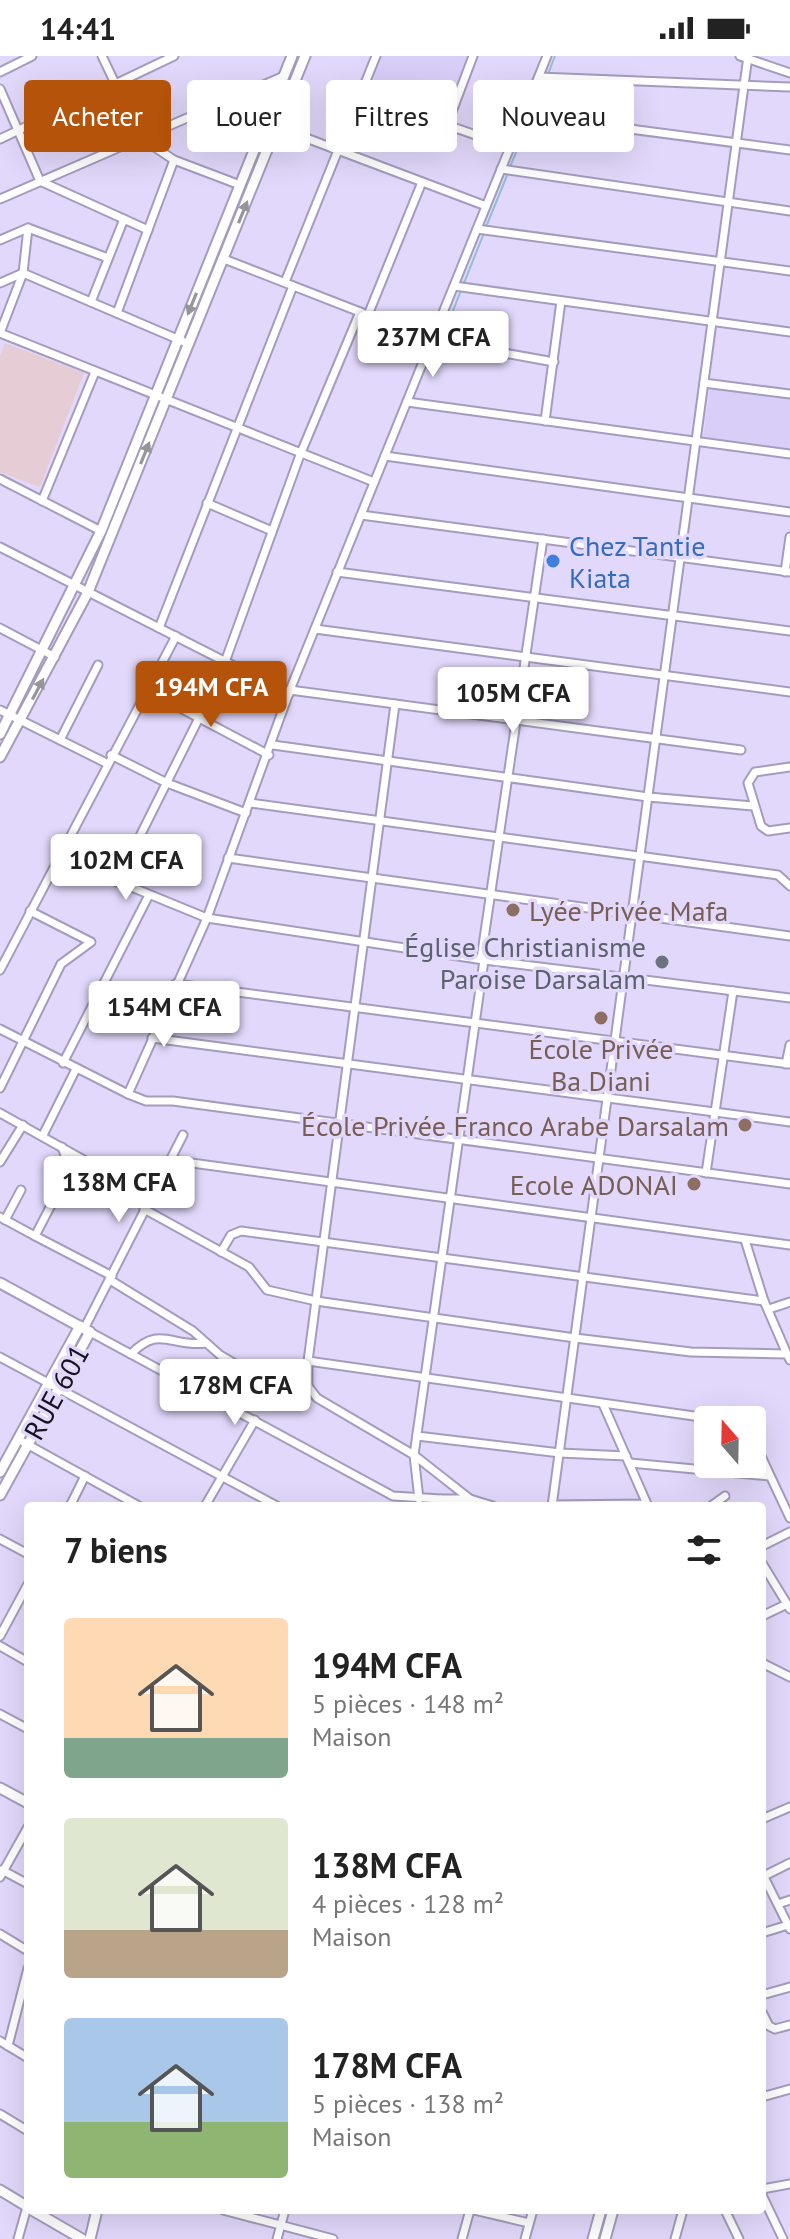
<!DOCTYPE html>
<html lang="fr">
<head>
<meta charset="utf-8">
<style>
	:root { --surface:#fff; --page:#f6f6f6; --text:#222; --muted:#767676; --accent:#b45309 }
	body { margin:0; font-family:"PT Sans",sans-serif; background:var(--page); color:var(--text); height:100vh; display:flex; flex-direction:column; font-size:30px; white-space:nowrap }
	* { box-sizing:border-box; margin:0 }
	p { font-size:26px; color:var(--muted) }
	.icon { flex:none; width:44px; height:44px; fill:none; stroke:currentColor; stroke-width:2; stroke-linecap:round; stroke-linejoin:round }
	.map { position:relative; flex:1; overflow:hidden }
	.sheet { position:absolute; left:24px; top:1446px; width:742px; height:712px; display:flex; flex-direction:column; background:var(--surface); border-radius:8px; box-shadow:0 8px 32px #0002 }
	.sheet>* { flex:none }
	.hud { position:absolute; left:24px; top:24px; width:742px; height:72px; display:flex; gap:16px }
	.needle { width:52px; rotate:340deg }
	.buttons { position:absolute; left:694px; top:1350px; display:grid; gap:16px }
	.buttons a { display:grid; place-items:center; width:72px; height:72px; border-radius:8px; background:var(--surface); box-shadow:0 8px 32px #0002; font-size:40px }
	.price { position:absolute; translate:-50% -68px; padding:0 18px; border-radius:8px; background:#fff; color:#222; font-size:26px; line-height:52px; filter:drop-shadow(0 2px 4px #0008) }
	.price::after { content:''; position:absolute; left:50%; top:48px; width:24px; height:18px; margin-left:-12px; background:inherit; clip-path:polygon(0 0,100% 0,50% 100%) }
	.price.current { background:var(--accent); color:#fff }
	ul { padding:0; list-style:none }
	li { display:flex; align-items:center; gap:24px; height:200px; padding:0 40px }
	li span { display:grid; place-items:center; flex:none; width:224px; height:160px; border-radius:8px; color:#555 }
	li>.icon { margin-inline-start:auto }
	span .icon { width:96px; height:96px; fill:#fffc; stroke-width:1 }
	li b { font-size:34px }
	h2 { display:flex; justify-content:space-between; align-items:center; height:96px; padding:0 40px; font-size:34px }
	.pill { padding:0 28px; border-radius:8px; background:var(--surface); box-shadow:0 8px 32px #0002; font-size:28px; line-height:72px }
	.pill.current { background:var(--accent); color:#fff }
	.status { display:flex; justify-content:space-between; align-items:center; height:56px; padding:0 40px; background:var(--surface); direction:ltr }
	.status svg { height:22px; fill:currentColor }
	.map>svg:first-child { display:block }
	.built { fill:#d9cef8 }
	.education { fill:#e6cdd5 }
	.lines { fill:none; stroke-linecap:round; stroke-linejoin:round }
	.stream { stroke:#92bed7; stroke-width:2 }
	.minor-casing { stroke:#a59cbd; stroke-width:11 }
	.tertiary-casing { stroke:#a59cbd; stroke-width:13 }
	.minor { stroke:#fff; stroke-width:7 }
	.tertiary { stroke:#fff; stroke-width:9 }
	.oneway { fill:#96959a }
	.shop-dot { fill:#3f7fe0; stroke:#e2d8fb; stroke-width:3 }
	.education-dot { fill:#8d6e63; stroke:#e2d8fb; stroke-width:3 }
	.worship-dot { fill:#6b7280; stroke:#e2d8fb; stroke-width:3 }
	.labels { text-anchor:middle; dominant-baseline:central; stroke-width:7; stroke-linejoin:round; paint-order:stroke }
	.shop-label { font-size:28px; fill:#366cbe; stroke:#e2d8fb; text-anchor:start }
	.education-label { font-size:28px; fill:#785e54; stroke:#e2d8fb; text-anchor:end }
	.worship-label { font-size:28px; fill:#5b616d; stroke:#e2d8fb; text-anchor:end }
	.street-label { font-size:28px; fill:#16131f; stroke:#e2d8fb }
</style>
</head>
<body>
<div class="status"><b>14:41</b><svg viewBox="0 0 49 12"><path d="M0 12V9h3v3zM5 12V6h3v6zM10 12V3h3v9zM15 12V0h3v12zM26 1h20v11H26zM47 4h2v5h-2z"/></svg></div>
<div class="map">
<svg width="790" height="2183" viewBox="0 0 790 2183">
	<rect width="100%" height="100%" fill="#e2d8fb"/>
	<g class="built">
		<polygon points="379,0 469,0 445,67 364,35"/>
		<polygon points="710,332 790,342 790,394 703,383"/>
	</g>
	<polygon class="education" points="5,287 84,317 40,431 0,416 0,301"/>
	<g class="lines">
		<g class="stream">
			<polyline points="548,18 555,0"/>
			<polyline points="533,56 545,24"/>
			<polyline points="510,111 530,62"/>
			<polyline points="486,171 508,117"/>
			<polyline points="442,282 484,177"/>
		</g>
		<defs>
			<g id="minor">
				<polyline points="102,0 141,82 174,104 240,129"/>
				<polyline points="547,0 290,634 207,862 128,1038 146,1045 173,1045 790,1128"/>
				<polyline points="740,0 790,17"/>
				<polyline points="0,16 32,0"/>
				<polyline points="539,21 790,31"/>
				<polyline points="0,33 40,125 148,174"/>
				<polyline points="361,39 510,91"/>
				<polyline points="523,59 790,94"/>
				<polyline points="447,69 473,0"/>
				<polyline points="277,71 486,150"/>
				<polyline points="0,83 174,0"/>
				<polyline points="501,113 790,155"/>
				<polyline points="0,143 284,20"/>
				<polyline points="477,173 790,215"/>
				<polyline points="0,184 28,172 108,202"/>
				<polyline points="224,203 432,284 554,306"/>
				<polyline points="285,226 376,0"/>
				<polyline points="0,227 23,217 189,288"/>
				<polyline points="454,230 790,276"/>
				<polyline points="91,246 124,163"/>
				<polyline points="117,257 174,104"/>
				<polyline points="368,259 422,126"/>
				<polyline points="0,277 374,426"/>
				<polyline points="0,277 23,217 28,172"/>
				<polyline points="704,327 790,338"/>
				<polyline points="407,346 790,398"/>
				<polyline points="545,365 561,245"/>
				<polyline points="385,400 790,456"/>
				<polyline points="0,423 101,475"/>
				<polyline points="42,445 95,316"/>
				<polyline points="207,447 272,475"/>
				<polyline points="361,459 790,516"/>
				<polyline points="0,491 289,638"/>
				<polyline points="337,516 790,575"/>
				<polyline points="785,516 790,481"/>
				<polyline points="0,572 55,601"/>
				<polyline points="159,572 293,230"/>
				<polyline points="315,573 790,636"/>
				<polyline points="225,606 300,399 360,256"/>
				<polyline points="146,634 269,699"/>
				<polyline points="290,634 741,694"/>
				<polyline points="395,648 308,1305 308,1330 317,1342 414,1399 470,1443"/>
				<polyline points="0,654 106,707"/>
				<polyline points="60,684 98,609"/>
				<polyline points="273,689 648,741 753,750"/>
				<polyline points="111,699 167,727 246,757"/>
				<polyline points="790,711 755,716 748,727 761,770 768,775 790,772"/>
				<polyline points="250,747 778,819 790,830"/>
				<polyline points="58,801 207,862 484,904 790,942"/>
				<polyline points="228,802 790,880"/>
				<polyline points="117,826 227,606"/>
				<polyline points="481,903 543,483"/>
				<polyline points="0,914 176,580"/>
				<polyline points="175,928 790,1008"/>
				<polyline points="0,973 128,1038"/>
				<polyline points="152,982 790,1066"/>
				<polyline points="63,1007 149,839"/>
				<polyline points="786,1008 790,989"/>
				<polyline points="0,1032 61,908 91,886 30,855"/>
				<polyline points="0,1057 150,1141"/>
				<polyline points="43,1079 76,1013"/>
				<polyline points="62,1091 70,1113 35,1180 112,1220"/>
				<polyline points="170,1104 790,1189"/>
				<polyline points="0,1106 23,1069"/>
				<polyline points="706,1117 733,935"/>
				<polyline points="144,1153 249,1211 267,1234 316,1245 575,1282 691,1296 787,1298 790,1304"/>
				<polyline points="0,1161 35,1180"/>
				<polyline points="5,1164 21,1134"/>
				<polyline points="745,1184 764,1245 787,1298"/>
				<polyline points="221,1196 231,1179 241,1175 764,1245"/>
				<polyline points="110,1224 193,1275 220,1299 257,1321 308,1330"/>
				<polyline points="769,1253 790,1246"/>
				<polyline points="84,1273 183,1079"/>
				<polyline points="90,1276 393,1440 441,1443 453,1450"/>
				<path d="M131 1298C160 1268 172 1292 206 1287"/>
				<polyline points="0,1301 277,1450"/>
				<polyline points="308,1305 722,1364"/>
				<polyline points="417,1380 560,1397 626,1400"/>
				<polyline points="752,1381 790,1462"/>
				<polyline points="23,1386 139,1450"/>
				<polyline points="630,1407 769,1420"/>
				<polyline points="419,1443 414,1399 484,904"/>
				<polyline points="441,1443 470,1443 493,1450"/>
				<polyline points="553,1449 647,1448 603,1348"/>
				<polyline points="70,1450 85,1420"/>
				<polyline points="205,1450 255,1364"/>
				<polyline points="552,1450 748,0"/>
				<polyline points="711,1450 725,1440"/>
				<polyline points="0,1483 28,1498"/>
				<polyline points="762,1490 790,1476"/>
				<polyline points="762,1507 790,1553"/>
				<polyline points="762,1560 787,1548"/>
				<polyline points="0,1580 28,1528"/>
				<polyline points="0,1590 28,1606"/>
				<polyline points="762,1607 790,1621"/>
				<polyline points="0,1658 28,1673"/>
				<polyline points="762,1763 790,1751"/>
				<polyline points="2,1814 28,1828"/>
				<polyline points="762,1817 790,1873"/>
				<polyline points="764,1820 790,1807"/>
				<polyline points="0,1821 28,1771"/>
				<polyline points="778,1848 790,1844"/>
				<polyline points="762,1877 788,1869"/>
				<polyline points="0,1878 28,1895"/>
				<polyline points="762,1939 790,1931"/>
				<polyline points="762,1956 769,1970 775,1973 790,1969"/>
				<polyline points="0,1985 28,2002"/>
				<polyline points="8,1990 28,1912"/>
				<polyline points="762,2041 790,2033"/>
				<polyline points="0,2058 28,2075"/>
				<polyline points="762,2133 790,2128"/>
				<polyline points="762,2139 783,2183"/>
				<polyline points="223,2154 333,2183"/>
				<polyline points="474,2154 529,2167"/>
				<polyline points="725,2154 739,2183"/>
				<polyline points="18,2183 27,2151"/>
				<polyline points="277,2183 285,2154"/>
				<polyline points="462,2183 470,2154"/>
				<polyline points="525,2183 533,2154"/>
				<polyline points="675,2183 683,2154"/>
			</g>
			<g id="tertiary">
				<polyline points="0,678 101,475 292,0"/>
				<polyline points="0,701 88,536 305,0"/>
				<polyline points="0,1227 90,1276 0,1439"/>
				<polyline points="0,1416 80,1270"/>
				<polyline points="0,1732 28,1747"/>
				<polyline points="0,2134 28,2151"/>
				<polyline points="32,2154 82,2183"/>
				<polyline points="90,2183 97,2154"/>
				<polyline points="593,2183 601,2154"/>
				<polyline points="605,2183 613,2154"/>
			</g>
		</defs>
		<use href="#minor" class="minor-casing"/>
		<use href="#tertiary" class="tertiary-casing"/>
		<use href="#minor" class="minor"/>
		<use href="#tertiary" class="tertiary"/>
	</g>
	<defs><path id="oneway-solid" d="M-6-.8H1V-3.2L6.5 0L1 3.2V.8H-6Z" transform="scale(2)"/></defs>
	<g class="oneway">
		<use href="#oneway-solid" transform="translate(243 156) rotate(-68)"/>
		<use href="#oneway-solid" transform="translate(192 248) rotate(112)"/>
		<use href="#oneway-solid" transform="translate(145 397) rotate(-68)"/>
		<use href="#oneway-solid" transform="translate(38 633) rotate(-62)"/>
	</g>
	<circle class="shop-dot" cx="553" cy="505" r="8"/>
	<g class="education-dot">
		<circle cx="513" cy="854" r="8"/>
		<circle cx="601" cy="962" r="8"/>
		<circle cx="745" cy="1069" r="8"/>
		<circle cx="694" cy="1128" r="8"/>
	</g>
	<circle class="worship-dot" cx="662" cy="906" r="8"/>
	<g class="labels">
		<g class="shop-label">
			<text x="569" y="489">Chez Tantie<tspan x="569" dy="32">Kiata</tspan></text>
		</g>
		<g class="education-label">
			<text x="529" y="854" text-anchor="start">Lyée Privée Mafa</text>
			<text x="601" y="992" text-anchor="middle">École Privée<tspan x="601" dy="32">Ba Diani</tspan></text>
			<text x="729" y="1069">École Privée Franco Arabe Darsalam</text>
			<text x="678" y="1128">Ecole ADONAI</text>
		</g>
		<g class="worship-label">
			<text x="646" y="890">Église Christianisme<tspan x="646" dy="32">Paroise Darsalam</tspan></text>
		</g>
		<g class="street-label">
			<text transform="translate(56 1336) rotate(-61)">RUE 601</text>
		</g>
	</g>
</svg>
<div class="buttons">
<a><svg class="needle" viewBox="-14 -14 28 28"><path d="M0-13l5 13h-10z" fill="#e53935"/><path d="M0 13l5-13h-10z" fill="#767676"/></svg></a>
</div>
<b class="price" style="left:433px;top:323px">237M CFA</b>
<b class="price current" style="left:211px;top:673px">194M CFA</b>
<b class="price" style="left:513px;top:679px">105M CFA</b>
<b class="price" style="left:126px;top:846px">102M CFA</b>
<b class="price" style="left:164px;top:993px">154M CFA</b>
<b class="price" style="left:119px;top:1168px">138M CFA</b>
<b class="price" style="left:235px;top:1371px">178M CFA</b>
<div class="hud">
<a class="pill current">Acheter</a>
<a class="pill">Louer</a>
<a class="pill">Filtres</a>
<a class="pill">Nouveau</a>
</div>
<section class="sheet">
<h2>7 biens<svg class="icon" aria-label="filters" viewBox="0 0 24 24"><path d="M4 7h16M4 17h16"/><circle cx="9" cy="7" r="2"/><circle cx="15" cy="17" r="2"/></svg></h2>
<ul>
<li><span style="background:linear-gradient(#ffd9b3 75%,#7fa58c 0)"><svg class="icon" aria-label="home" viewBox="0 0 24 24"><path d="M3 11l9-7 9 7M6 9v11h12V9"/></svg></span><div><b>194M CFA</b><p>5 pièces · 148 m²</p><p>Maison</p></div></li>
<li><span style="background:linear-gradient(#dfe7d0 70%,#b9a48a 0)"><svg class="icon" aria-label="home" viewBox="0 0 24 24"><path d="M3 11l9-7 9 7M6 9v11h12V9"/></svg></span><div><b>138M CFA</b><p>4 pièces · 128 m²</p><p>Maison</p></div></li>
<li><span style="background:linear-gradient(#a9c7e8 65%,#8fb573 0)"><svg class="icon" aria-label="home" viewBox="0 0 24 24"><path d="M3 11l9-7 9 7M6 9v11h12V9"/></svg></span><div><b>178M CFA</b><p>5 pièces · 138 m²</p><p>Maison</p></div></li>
</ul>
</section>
</div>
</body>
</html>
